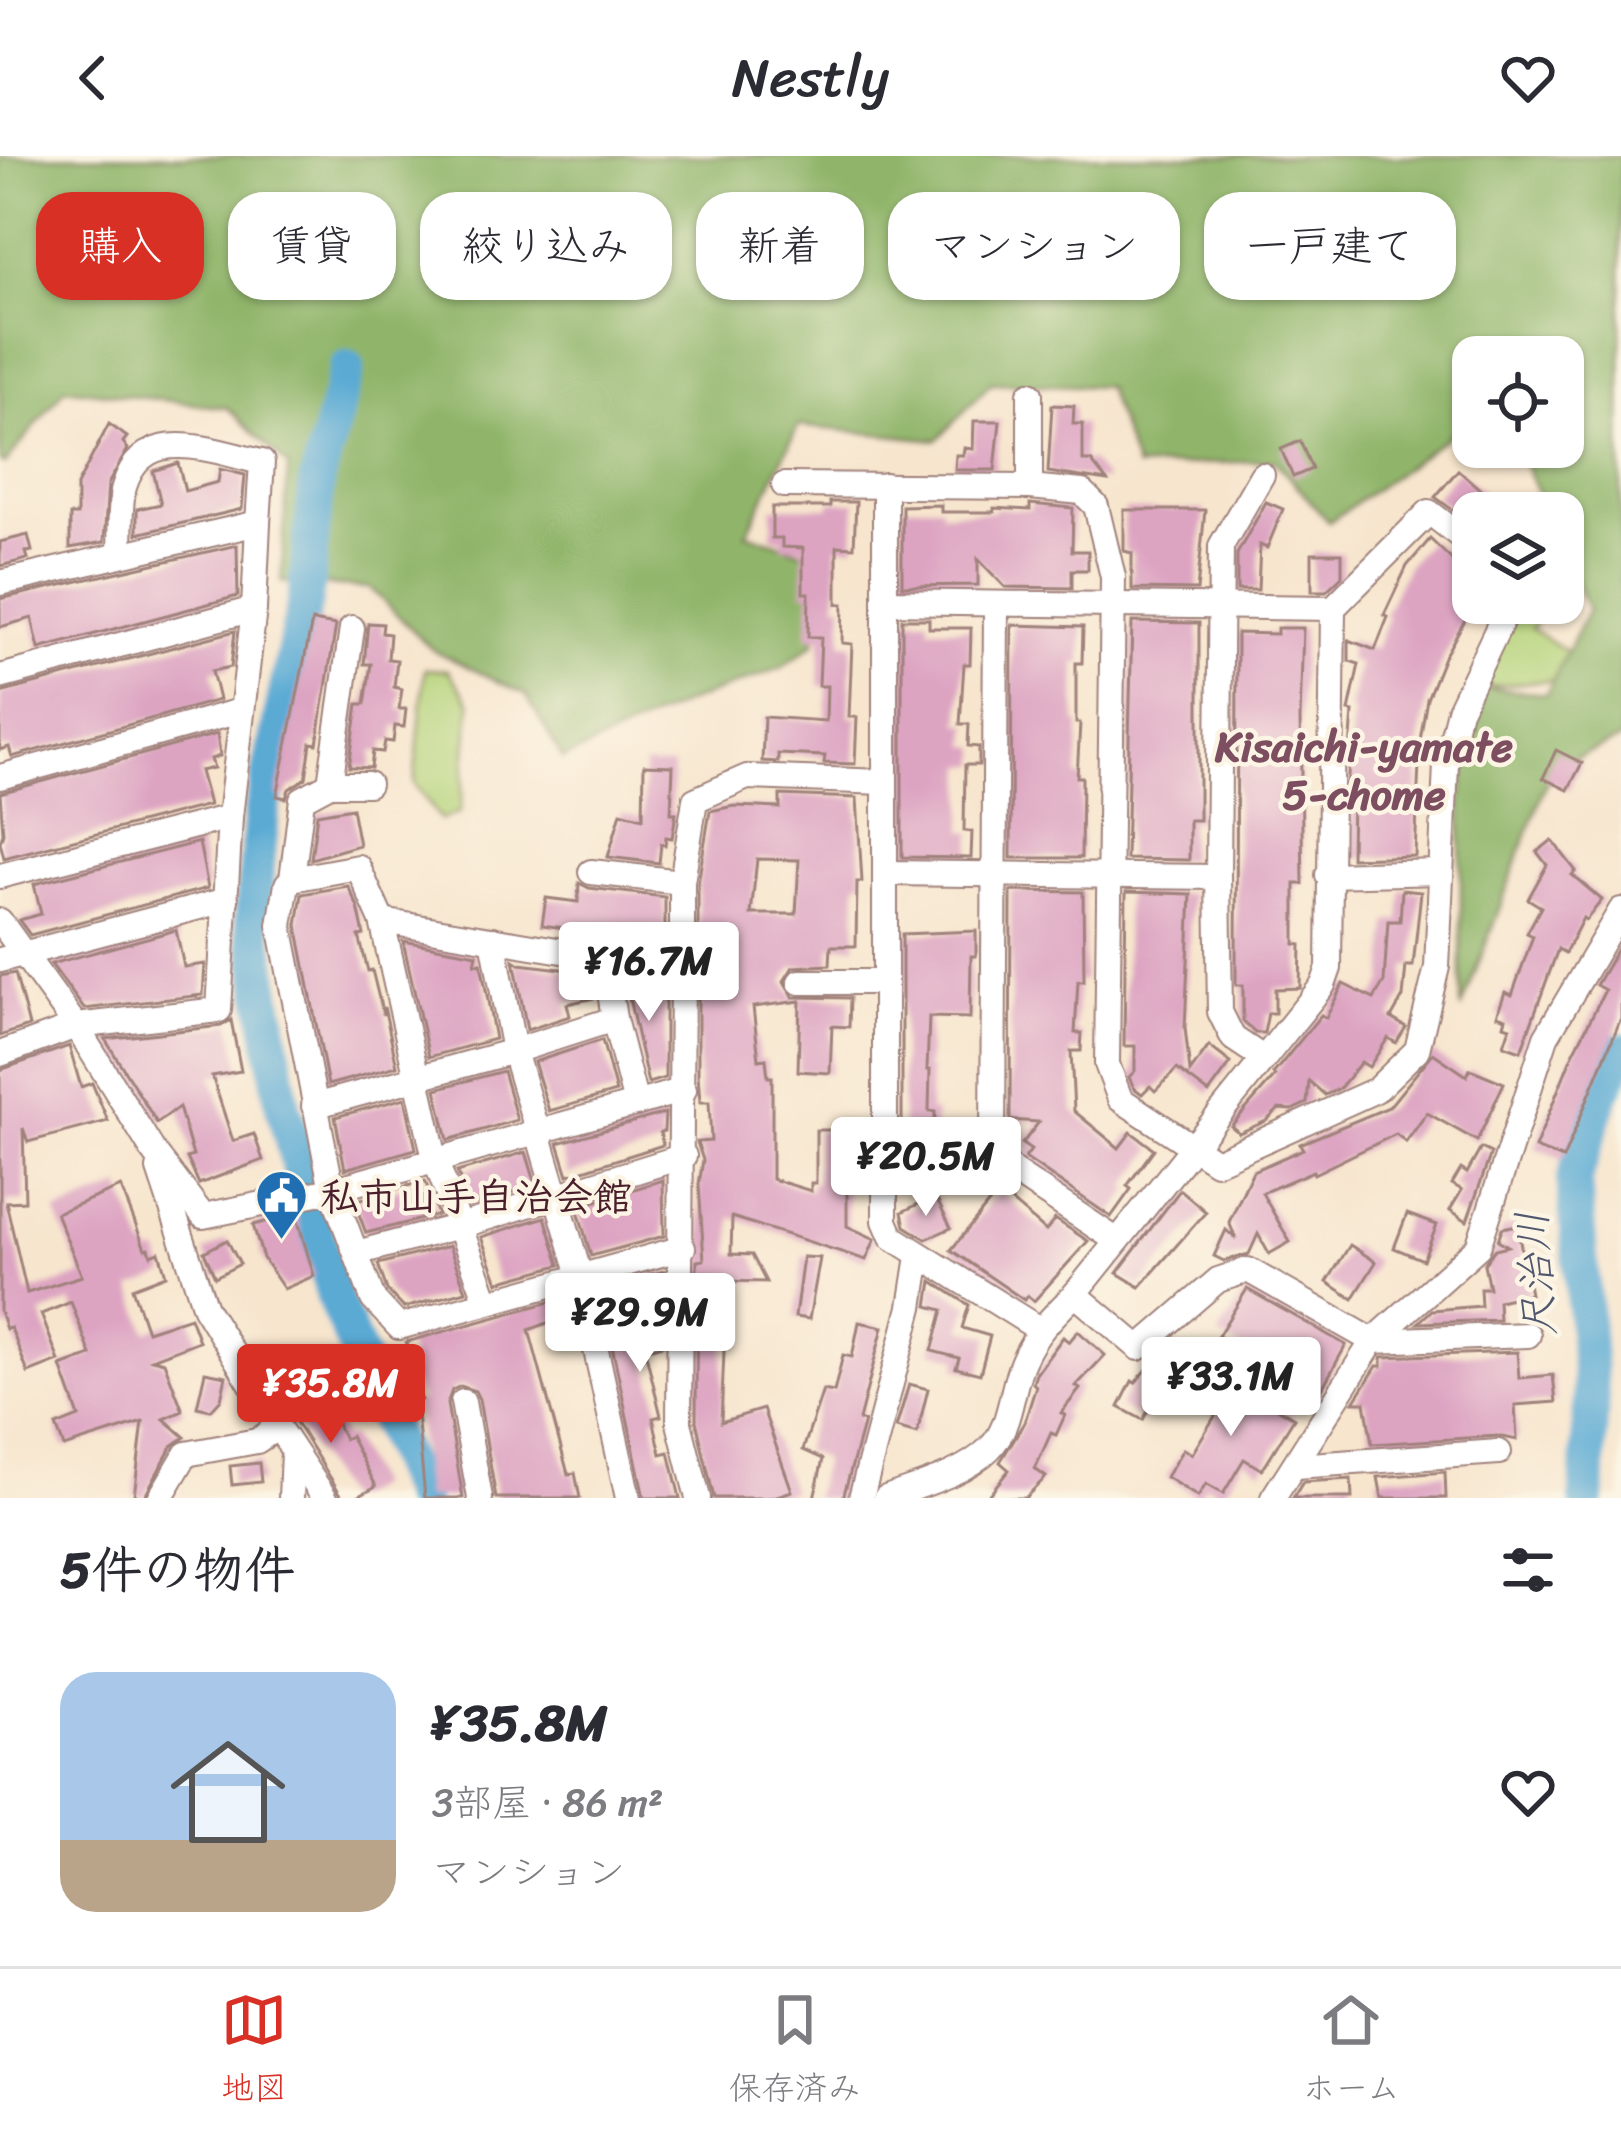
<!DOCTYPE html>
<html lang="ja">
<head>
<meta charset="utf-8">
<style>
	:root { --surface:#fff; --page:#f7f7f7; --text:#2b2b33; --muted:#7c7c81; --line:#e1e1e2; --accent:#d93025 }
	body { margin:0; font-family:Sriracha,"Klee One",sans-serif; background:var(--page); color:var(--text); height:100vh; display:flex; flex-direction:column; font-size:45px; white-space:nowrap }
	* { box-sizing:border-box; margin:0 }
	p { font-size:39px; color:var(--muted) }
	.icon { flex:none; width:66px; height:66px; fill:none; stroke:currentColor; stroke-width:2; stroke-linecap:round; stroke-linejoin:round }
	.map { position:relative; height:1342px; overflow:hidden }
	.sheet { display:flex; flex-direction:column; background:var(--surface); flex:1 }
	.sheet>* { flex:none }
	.banner { position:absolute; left:36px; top:36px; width:1551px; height:108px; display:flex; gap:24px }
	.tools { position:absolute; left:1452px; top:180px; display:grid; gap:24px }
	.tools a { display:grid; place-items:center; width:132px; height:132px; border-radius:24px; background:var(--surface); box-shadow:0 3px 9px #0004; font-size:60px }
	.price { position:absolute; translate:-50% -102px; padding:0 27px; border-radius:12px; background:#fff; color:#222; font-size:39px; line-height:78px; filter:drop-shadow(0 3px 6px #0008) }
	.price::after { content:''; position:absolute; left:50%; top:72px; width:36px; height:27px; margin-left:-18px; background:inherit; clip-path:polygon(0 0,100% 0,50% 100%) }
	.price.current { background:var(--accent); color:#fff }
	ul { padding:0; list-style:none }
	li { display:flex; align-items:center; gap:36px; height:300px; padding:0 60px }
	li span { display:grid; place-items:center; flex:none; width:336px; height:240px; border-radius:36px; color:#555 }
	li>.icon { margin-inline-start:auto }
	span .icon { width:144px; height:144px; fill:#fffc; stroke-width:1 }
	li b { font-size:51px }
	h2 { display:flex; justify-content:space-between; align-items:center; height:144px; padding:0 60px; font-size:51px }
	.pill { padding:0 42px; border-radius:36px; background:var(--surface); box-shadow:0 3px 9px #0004; font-size:42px; line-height:108px }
	.pill.current { background:var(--accent); color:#fff }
	header { display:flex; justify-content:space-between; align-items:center; height:156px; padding:0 60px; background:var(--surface); font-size:54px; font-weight:600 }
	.dock { display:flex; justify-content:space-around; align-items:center; height:168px; border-top:3px solid var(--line); background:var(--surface); font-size:33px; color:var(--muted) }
	.dock a { display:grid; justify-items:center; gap:6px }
	.dock .current { color:var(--accent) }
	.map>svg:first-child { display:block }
	.green { fill:#b5d37a; stroke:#807952; stroke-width:3 }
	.forest { fill:#90b56a; stroke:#6d6a4a; stroke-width:3 }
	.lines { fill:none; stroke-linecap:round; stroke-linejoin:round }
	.river { stroke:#5aaad4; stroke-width:36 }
	.building { fill:#dda4c2; fill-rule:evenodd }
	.minor-casing { stroke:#a0827c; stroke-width:28 }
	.minor { stroke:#fff; stroke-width:24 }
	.labels { text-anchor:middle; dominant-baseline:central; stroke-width:9; stroke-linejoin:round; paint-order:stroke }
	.poi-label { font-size:39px; font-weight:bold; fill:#4a1f2b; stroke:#fcf5e5; text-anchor:start }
	.neighbourhood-label { font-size:42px; font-weight:bold; fill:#7d4e60; stroke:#fcf5e5 }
	.water-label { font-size:42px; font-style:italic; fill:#50576f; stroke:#fcf5e5 }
</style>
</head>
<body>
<header><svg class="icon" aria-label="back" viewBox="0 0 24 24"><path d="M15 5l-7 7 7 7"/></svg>Nestly<svg class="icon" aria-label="heart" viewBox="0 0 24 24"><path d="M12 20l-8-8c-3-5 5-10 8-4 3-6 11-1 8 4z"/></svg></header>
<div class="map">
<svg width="1621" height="1342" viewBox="0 0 1621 1342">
	<rect width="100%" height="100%" fill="#fcf5e5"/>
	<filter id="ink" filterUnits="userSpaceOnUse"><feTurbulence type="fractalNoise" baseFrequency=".00833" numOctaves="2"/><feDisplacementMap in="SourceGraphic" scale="24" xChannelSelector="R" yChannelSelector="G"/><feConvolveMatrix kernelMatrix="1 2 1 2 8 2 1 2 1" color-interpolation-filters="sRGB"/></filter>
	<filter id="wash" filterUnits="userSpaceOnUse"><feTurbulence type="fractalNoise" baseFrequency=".004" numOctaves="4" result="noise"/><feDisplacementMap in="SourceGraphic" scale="48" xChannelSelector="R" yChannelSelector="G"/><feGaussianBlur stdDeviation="2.7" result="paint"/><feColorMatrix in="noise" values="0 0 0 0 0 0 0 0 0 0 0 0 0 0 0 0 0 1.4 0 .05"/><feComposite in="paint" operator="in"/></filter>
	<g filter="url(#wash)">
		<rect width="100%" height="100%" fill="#f7e5cd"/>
		<g class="green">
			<polygon points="1521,447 1545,447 1532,473 1570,498 1556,524 1478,531"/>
			<polygon points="425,513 448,514 471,548 460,656 441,664 414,628"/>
		</g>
		<polygon class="forest" points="0,0 1621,0 1621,583 1552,612 1461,854 1461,647 1478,531 1546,538 1588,454 1563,397 1563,357 1546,357 1517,291 1563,291 1563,201 1473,201 1473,275 1457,274 1329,366 1274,304 1136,312 1106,231 991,227 937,284 798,270 747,377 811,399 815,487 781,512 686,547 563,603 526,539 433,494 370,432 281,426 288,310 228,252 65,232 5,308 0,306"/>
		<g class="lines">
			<g class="river">
				<polyline points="347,212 317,325 305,444 262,656 252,764 283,951 335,1144 419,1342"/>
				<polyline points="1587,1342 1591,1240 1574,1024 1601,939 1621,895"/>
			</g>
		</g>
		<g id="blocks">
			<g class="building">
				<polygon points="1052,249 1074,250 1073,268 1083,268 1083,305 1091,305 1107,325 1048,316"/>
				<polygon points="974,265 1000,265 995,314 955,314 956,299 963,299 964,292 973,293"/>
				<polygon points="109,268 127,281 123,286 128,293 108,328 104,386 70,392 70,359 77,359 77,329"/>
				<polygon points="1300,285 1312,313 1293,321 1281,293"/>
				<polygon points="178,307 185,335 218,326 220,313 245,319 242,353 137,378 137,353 161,348 153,315"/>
				<polygon points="1458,314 1481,334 1505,357 1473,357 1473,369 1435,341"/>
				<polygon points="830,346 856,346 854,391 837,390 837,448 843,448 842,487 852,488 849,561 857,561 855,608 824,607 825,600 778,598 778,606 762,605 764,561 826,565 827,530 819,530 821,481 808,481 809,437 803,437 803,392 782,391 782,382 772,382 772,351 830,351"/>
				<polygon points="1266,346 1283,353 1267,392 1260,389 1258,434 1237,434 1237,398"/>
				<polygon points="1030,348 1073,352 1072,395 1088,395 1088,414 1072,414 1072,432 1005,431 978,403 978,429 902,430 902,350 941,349 941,356 994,356 994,352 1030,354"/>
				<polygon points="1124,354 1205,354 1197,434 1132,433 1132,397 1124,395"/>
				<polygon points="28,379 32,395 26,396 28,403 0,410 0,386"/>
				<polygon points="1430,383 1473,424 1473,450 1444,501 1427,543 1420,584 1415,700 1351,702 1352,638 1347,638 1348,620 1353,556 1349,555 1359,508 1349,505 1349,484 1375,494 1388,461 1384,459 1407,410"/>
				<polygon points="237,389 238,440 39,493 32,462 0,471 0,443"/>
				<polygon points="1312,397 1342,397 1342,420 1326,435 1312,435"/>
				<polygon points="902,463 929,463 929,472 971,472 970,508 964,508 960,568 969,568 968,590 979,591 979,609 965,609 964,675 972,676 971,702 902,701"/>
				<polygon points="312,465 336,469 317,588 311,587 306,622 289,633 286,642 277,640"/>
				<polygon points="1132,466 1199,467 1199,664 1189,664 1189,704 1126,703"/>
				<polygon points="368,467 383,468 382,477 390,478 388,503 397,504 394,531 402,533 399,553 406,553 404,571 395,570 393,586 385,585 383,596 373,595 371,612 353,611 349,611 358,548 365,548 371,508 364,508"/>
				<polygon points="1012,469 1083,471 1082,507 1076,507 1076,567 1080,567 1077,621 1082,621 1081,702 1011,702"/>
				<polygon points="1277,472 1303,472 1300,563 1303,728 1295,728 1295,788 1301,789 1300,832 1275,833 1275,857 1268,857 1264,877 1255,877 1243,865 1243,829 1236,829 1237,477 1277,478"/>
				<polygon points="235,475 231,511 212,515 219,544 12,601 9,591 0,594 0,537"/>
				<polygon points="217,578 220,600 211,603 214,612 200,615 209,649 4,702 0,686 3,677 0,637"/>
				<polygon points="1556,594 1582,607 1568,634 1543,622"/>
				<polygon points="644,609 673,610 671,657 676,657 672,682 666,681 665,689 661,688 659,707 608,701 621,656 643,662"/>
				<path d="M780 639 857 642 862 726H857L856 790H831L830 809 793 811 784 825 793 841 850 842 849 871 832 870 830 917 798 915 800 845 753 851 759 904 766 903 768 921H772V1023L811 1035V1027H816V974H842V980H858V1011H847V1070L875 1083 866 1104 732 1061 731 1098 752 1099 766 1126 727 1125 721 1266 763 1253 792 1335 771 1342H714L696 1265 697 1105 704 1104 699 1028 703 1004 697 986 711 985 709 946H700L698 918V810L731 806V801L698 797V727L710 655 734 650 780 652ZM757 703 799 704 796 758H751Z"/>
				<polygon points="352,652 359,689 311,703 317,658"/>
				<polygon points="1552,684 1576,715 1572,719 1602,744 1586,764 1583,762 1565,797 1558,793 1521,895 1504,889 1510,871 1504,869 1506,862 1497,859 1505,836 1512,839 1533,780 1527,777 1541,751 1528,743 1547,709 1537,696"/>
				<polygon points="199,686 208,732 30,779 19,764 41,758 34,728"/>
				<polygon points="579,727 589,732 665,741 665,791 639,789 639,782 542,769 546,742 578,746"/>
				<polygon points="348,730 358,751 364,779 359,780 368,815 372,814 383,859 384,851 397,910 328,929 297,769 302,738"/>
				<polygon points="1402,734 1421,736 1413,810 1406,810 1403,841 1391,862 1406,871 1396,887 1388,882 1369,911 1361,906 1340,932 1325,939 1309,925 1307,947 1292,954 1279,953 1266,965 1239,977 1231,970 1275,920 1273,918 1321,859 1326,862 1343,828 1374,843 1384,826 1388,765 1400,765"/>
				<polygon points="1011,735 1083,736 1084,825 1078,825 1075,877 1082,877 1081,895 1071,895 1074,955 1119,992 1131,976 1154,993 1127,1030 1131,1033 1111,1061 1025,1002 1031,994 1022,988 1039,966 1010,964"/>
				<polygon points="1126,736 1191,738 1185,872 1190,916 1209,890 1231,907 1209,937 1177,913 1155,935 1150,930 1142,938 1134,932 1129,921 1135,915 1135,890 1124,890"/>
				<polygon points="176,774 184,811 205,808 203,839 84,853 51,808"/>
				<polygon points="976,775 976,800 971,800 970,862 929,861 927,914 930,914 929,955 935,956 934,995 902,994 902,778"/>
				<polygon points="403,785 477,798 475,808 481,807 495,883 429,901"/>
				<polygon points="1621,786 1621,862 1563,1003 1535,992 1571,902 1605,834 1596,829"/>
				<polygon points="514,804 520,808 586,816 585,825 592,824 594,842 567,848 570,860 527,874"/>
				<polygon points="15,817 29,870 0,880 0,820"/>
				<polygon points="624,820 665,828 665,922 648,927"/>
				<polygon points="231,864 241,915 212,920 233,985 254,978 263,1004 199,1028 187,1002 193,1000 179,951 157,967 105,883 221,870"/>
				<polygon points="602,884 616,936 549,955 534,906"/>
				<polygon points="69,890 81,931 92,927 108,965 28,986 23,972 25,1045 6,1046 27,1137 82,1120 56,1057 121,1031 145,1093 149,1092 151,1099 159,1096 166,1119 132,1132 147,1175 190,1161 199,1185 152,1203 164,1206 183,1255 164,1263 185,1281 172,1290 144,1341 134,1340 143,1266 64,1291 56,1270 79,1261 61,1210 91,1199 71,1146 41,1158 59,1205 28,1217 11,1172 6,1173 0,1155 0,914"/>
				<polygon points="1433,897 1467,920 1470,913 1504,927 1477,985 1427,957 1406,986 1396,978 1314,1018 1313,1015 1262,1037 1290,1086 1269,1098 1258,1078 1249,1098 1224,1105 1214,1100 1226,1074 1236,1083 1229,1066 1253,1015 1303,993 1300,988 1389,951"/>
				<polygon points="503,915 517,964 448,984 436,933"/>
				<polygon points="405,942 416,993 345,1013 335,961"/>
				<polygon points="665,957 664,975 660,976 663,989 568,1019 558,987"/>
				<polygon points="1481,992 1491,997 1467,1065 1450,1054 1462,1034 1452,1028 1461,1013 1467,1017"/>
				<polygon points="526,996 536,1029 470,1050 457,1016"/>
				<polygon points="943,1000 976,1002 974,1033 941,1031"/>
				<polygon points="663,1024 664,1080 591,1100 577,1051"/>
				<polygon points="425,1025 438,1059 366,1077 354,1045"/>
				<polygon points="1180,1034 1206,1056 1140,1131 1117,1117"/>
				<polygon points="999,1035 1046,1075 1055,1063 1088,1085 1034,1145 1028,1140 1024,1144 951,1094"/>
				<polygon points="935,1040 951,1072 926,1083 905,1070 902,1056"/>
				<polygon points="296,1058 314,1120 284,1133 263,1102 253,1069"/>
				<polygon points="1407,1058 1437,1069 1423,1104 1394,1092"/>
				<polygon points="545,1061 560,1109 498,1126 481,1081"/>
				<polygon points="1517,1069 1530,1138 1498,1145 1499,1164 1418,1167 1432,1154 1481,1150 1480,1132 1489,1132 1484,1108 1495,1093 1508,1090 1498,1084 1502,1072"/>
				<polygon points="227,1084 240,1108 215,1121 204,1096"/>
				<polygon points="1350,1089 1376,1106 1353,1143 1327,1126"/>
				<polygon points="449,1090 466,1135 404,1152 387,1134 378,1108"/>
				<polygon points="803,1101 820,1102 809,1163 795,1161"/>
				<polygon points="664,1115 663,1127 659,1128 663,1189 645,1194 661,1260 653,1262 661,1298 669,1296 680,1342 644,1342 600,1132"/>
				<polygon points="932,1125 969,1149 962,1172 990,1180 980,1218 956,1212 959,1202 932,1195 943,1154 928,1150"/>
				<polygon points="1247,1133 1346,1189 1318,1240 1263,1198 1261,1202 1218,1180"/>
				<polygon points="568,1141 571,1158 529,1174 568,1318 575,1317 580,1342 496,1342 479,1243 475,1235 461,1230 452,1234 447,1248 463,1342 425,1342 416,1247 421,1244 410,1217 414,1216 406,1186"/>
				<polygon points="859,1166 883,1171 859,1264 864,1266 843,1342 814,1342 823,1303 803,1294 823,1234 834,1236 843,1199 852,1201"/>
				<polygon points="1078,1175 1105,1199 1076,1230 1080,1233 1061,1257 1065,1259 1056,1279 1051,1277 1035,1313 1046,1321 1025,1342 986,1342 1009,1314 1000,1306 1025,1265 1036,1230 1033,1227 1036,1218 1063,1181 1069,1186"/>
				<polygon points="1172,1185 1188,1199 1159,1234 1143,1264 1119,1251 1132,1225 1135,1227"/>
				<polygon points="1517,1196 1519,1222 1553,1219 1556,1246 1515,1249 1517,1284 1498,1280 1372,1288 1365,1246 1354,1246 1377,1210 1382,1210 1382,1201"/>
				<polygon points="205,1216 226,1220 221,1243 211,1254 197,1251"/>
				<polygon points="1222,1218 1294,1262 1262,1314 1244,1303 1223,1338 1206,1328 1198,1341 1166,1321 1183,1293 1192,1298 1218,1255 1204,1246"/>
				<polygon points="909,1228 928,1233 917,1278 896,1272"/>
				<polygon points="314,1233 327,1262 333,1259 344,1283 350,1280 376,1330 354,1342 343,1342 284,1247"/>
				<polygon points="259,1307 261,1326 232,1329 230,1310"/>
				<polygon points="1445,1316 1446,1342 1382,1342 1378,1321"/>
				<polygon points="1351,1323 1352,1342 1293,1342 1303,1326"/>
			</g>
		</g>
	</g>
	<g filter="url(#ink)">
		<use href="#blocks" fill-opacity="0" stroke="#a0827c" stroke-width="3"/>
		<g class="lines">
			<defs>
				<g id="minor">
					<polyline points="1030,238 1030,331"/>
					<polyline points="1262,319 1221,390 1218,721 1220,856 1233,882 1263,902"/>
					<polyline points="784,329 1030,331 1082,336 1096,350 1113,421 1107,908 1120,943 1216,1006 1376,934 1417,894 1437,811 1446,608 1459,554 1510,447"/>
					<polyline points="885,329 885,1065 892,1081 1039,1173"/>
					<path d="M120 397C121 376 119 350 124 331 144 265 213 296 262 306L258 367"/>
					<polyline points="0,427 258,367 254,453 230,661 219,854 76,870 0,765"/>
					<polyline points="885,446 1333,452"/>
					<polyline points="996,448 993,987 1011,1014 1116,1084"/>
					<polyline points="352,472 330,628 302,643 292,723 358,711 382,765"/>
					<polyline points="0,521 254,453"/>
					<polyline points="0,621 240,555"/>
					<polyline points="330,628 368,628"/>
					<polyline points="591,716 682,726"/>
					<polyline points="885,717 1218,721"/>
					<polyline points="1328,719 1440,716"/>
					<polyline points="0,720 230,661"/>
					<polyline points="292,723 287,728 280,769 332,1034 373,1143 399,1171 683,1092"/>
					<polyline points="493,783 514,895 580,1120 628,1342"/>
					<polyline points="605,802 614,863 636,948"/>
					<polyline points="0,804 226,744"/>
					<polyline points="682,809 682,726 695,644 747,621 884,626"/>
					<polyline points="800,826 885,826"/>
					<polyline points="0,898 76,870 152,993 203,1060 332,1034 684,934"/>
					<polyline points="314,950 514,895 614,863"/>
					<polyline points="159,1013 205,1152 278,1271"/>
					<polyline points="356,1097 460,1070 684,1000"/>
					<polyline points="1075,1138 1323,829 1329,812 1333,452 1429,356 1473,390"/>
					<polyline points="487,1145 435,1003 382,765 605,802 682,809 679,1267 698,1342"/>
					<polyline points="1373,1185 1478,1091 1546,881 1621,754"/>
					<polyline points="1373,1185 1528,1179"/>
					<polyline points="463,1246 480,1342"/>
					<polyline points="1296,1310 1499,1296"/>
					<polyline points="160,1342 186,1298 257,1285 278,1271 325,1342"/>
					<polyline points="291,1342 293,1296"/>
					<polyline points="861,1342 911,1151 919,1100"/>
					<path d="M886 1342C920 1329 962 1319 989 1293 1012 1271 1010 1234 1023 1205 1035 1177 1054 1159 1075 1138L1139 1192 1218 1124 1248 1114 1373 1185 1273 1342"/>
				</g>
			</defs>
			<use href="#minor" class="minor-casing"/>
			<use href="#minor" class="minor"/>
		</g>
	</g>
	<defs>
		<symbol id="civic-pin" viewBox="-11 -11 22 30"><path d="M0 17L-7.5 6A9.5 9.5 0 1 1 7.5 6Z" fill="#1f6fb2" stroke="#fcf5e5"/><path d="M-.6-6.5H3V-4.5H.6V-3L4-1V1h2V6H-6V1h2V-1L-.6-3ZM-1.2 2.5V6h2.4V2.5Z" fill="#fff"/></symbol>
	</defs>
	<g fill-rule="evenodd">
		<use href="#civic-pin" x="252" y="1010" width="59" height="81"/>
	</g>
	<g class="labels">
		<g class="poi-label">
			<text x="320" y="1040">私市山手自治会館</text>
		</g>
		<g class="neighbourhood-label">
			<text x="1364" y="591">Kisaichi-yamate<tspan x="1364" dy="48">5-chome</tspan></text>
		</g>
		<g class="water-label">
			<text transform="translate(1536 1118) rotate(-94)">尺治川</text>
		</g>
	</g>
</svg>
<div class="tools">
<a><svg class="icon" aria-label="locate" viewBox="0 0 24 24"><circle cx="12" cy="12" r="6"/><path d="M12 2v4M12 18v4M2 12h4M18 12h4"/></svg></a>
<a><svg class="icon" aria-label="layers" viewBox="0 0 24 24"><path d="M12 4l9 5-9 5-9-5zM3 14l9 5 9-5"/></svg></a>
</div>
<b class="price" style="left:649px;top:868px">¥16.7M</b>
<b class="price" style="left:926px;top:1063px">¥20.5M</b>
<b class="price" style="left:640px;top:1219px">¥29.9M</b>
<b class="price" style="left:1231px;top:1283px">¥33.1M</b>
<b class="price current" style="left:331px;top:1290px">¥35.8M</b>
<div class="banner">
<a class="pill current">購入</a>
<a class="pill">賃貸</a>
<a class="pill">絞り込み</a>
<a class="pill">新着</a>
<a class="pill">マンション</a>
<a class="pill">一戸建て</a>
</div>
</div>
<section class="sheet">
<h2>5件の物件<svg class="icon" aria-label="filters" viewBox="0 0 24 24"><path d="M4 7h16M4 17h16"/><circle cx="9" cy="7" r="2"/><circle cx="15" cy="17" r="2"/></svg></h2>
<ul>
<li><span style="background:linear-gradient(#a9c7e8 70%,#b9a48a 0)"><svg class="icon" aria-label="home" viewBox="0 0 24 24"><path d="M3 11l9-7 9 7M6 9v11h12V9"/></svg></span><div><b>¥35.8M</b><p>3部屋 · 86 m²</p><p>マンション</p></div><svg class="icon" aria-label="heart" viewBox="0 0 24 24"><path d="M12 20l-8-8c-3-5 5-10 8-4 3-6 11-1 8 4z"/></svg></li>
</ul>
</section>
<nav class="dock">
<a class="current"><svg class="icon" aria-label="map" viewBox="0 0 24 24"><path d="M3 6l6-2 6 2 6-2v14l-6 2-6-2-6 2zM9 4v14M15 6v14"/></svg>地図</a>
<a><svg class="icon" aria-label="saved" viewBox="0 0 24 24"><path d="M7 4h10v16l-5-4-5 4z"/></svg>保存済み</a>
<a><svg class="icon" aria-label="home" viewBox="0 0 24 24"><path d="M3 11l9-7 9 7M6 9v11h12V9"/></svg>ホーム</a>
</nav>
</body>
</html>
